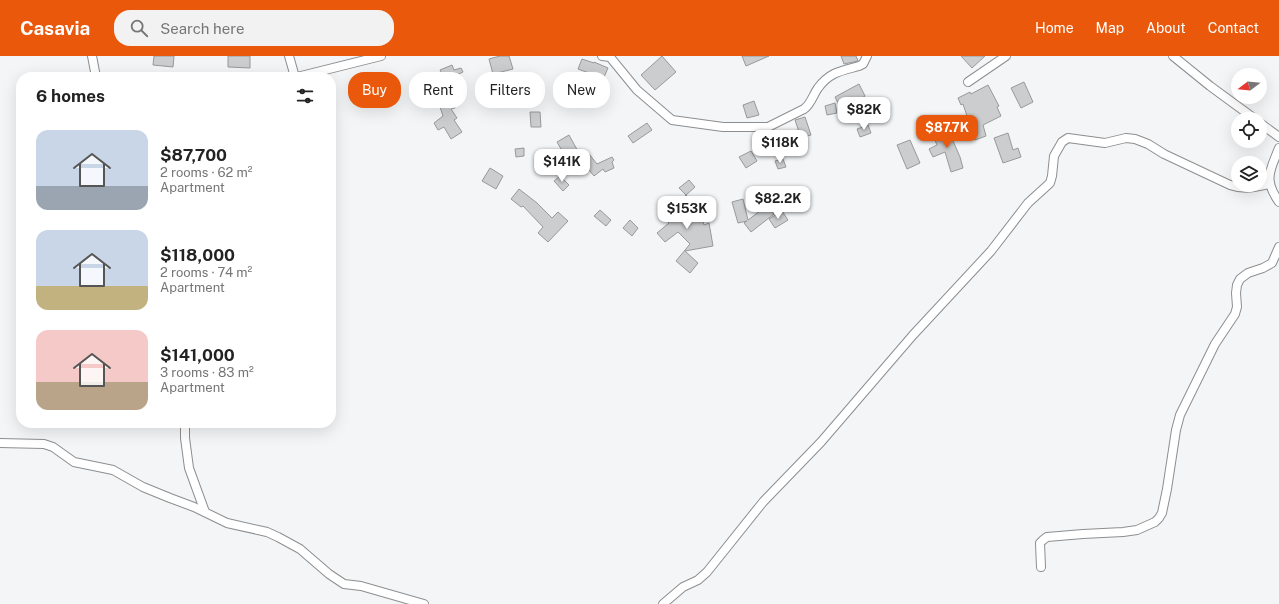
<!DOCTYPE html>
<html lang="en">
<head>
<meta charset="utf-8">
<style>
	:root { --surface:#fff; --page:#f2f2f2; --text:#222; --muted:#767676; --accent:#ea580c }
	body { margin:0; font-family:"Public Sans",sans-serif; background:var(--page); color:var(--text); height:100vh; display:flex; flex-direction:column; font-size:15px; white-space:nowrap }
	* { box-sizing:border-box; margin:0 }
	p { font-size:13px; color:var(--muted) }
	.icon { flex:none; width:22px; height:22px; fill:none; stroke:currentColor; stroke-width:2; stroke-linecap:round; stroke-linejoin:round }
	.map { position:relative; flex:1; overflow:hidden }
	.drawer { position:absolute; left:16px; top:16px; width:320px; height:356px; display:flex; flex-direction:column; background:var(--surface); border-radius:16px; box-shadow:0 4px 16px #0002 }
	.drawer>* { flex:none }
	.hud { position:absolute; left:348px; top:16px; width:380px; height:36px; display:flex; gap:8px }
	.needle { width:26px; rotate:254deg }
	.fabs { position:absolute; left:1231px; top:12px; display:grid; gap:8px }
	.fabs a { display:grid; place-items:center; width:36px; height:36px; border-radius:50%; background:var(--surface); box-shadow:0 4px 16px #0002; font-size:20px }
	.price { position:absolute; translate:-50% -34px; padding:0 9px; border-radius:8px; background:#fff; color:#222; font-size:13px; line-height:26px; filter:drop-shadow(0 1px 2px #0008) }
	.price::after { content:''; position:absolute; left:50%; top:24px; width:12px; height:9px; margin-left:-6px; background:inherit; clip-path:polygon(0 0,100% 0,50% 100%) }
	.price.active { background:var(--accent); color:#fff }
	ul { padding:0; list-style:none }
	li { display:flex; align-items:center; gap:12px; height:100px; padding:0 20px }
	li span { display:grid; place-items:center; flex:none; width:112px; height:80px; border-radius:12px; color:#555 }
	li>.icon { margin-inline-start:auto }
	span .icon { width:48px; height:48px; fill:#fffc; stroke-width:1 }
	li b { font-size:17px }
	h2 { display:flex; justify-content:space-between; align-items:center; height:48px; padding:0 20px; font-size:17px }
	.tag { padding:0 14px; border-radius:16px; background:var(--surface); box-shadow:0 4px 16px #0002; font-size:14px; line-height:36px }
	.tag.active { background:var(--accent); color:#fff }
	header { display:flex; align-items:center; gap:24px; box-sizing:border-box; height:56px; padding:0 20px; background:var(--accent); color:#fff }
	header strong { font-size:19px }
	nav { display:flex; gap:22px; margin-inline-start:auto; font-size:14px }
	.search { width:280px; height:36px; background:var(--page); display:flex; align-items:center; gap:10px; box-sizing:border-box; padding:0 14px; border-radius:16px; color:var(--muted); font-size:15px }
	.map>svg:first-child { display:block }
	.building { fill:#cbcdcf; stroke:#97999b }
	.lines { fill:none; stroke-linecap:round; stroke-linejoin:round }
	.minor-casing { stroke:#8c8e90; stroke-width:10 }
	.minor { stroke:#fff; stroke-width:8 }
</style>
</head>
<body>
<header>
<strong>Casavia</strong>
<div class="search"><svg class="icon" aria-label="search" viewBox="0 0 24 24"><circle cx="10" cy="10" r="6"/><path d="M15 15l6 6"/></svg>Search here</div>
<nav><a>Home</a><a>Map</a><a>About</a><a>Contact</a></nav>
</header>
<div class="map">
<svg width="1279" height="548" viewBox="0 0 1279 548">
	<rect width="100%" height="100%" fill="#f3f5f7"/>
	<g class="building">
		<polygon points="154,0 174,0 173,11 153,9"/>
		<polygon points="228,0 250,0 250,12 228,11"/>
		<polygon points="500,0 509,0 513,13 493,18 489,3"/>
		<polygon points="662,0 676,16 655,34 641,19"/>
		<polygon points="742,0 769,0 746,10"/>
		<polygon points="841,0 856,0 858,5 844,8"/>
		<polygon points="961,0 985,0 972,12"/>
		<polygon points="582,3 594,7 594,6 608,12 601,28 587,22 589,17 578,13"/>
		<polygon points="452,9 454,14 461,12 463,16 446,24 455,52 451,53 457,62 454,64 462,76 451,83 444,71 438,74 434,67 443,60 435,36 441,34 437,19 442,18 440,14"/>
		<polygon points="1024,26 1033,46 1021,52 1011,32"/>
		<polygon points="859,28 865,40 853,48 850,43 839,49 835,41"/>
		<polygon points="988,29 999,50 997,51 1001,60 983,69 986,80 975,84 963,48 961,49 958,42 970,36 971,38"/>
		<polygon points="496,34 497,48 488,49 487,35"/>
		<polygon points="754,45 759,59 747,62 743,49"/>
		<polygon points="835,47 837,57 827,59 825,50"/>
		<polygon points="530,56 540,56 541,71 531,71"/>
		<polygon points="805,61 811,79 801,82 795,64"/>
		<polygon points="647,67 652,74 633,87 628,80"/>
		<polygon points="868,69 871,77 860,81 857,73"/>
		<polygon points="947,71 960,101 963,112 951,116 945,96 933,101 929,93 937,89 932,77"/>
		<polygon points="1008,77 1013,94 1018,92 1021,101 1003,107 994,82"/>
		<polygon points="569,79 580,99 568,105 557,86"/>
		<polygon points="910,84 920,107 907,113 897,89"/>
		<polygon points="524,92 524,100 516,101 515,93"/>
		<polygon points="751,95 757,105 746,112 739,101"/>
		<polygon points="589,98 597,108 612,101 614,104 612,106 614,112 605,116 603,113 594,120 581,104"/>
		<polygon points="783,103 786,111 778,113 775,105"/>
		<polygon points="490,112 503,120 496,133 482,125"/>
		<polygon points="560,120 569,129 563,135 554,125"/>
		<polygon points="689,124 695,131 686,139 679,132"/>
		<polygon points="519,133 537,147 552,162 558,156 568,165 548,186 538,177 543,171 523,150 521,151 511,143"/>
		<polygon points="686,139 698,151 704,169 709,167 713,190 685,195 698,207 690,217 676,205 690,188 678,176 665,186 657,177 669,167 664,161"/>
		<polygon points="743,143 748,164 768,149 774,158 751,176 744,167 747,165 738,167 732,146"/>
		<polygon points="600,154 611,164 606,170 594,160"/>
		<polygon points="782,155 788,164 775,172 769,163"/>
		<polygon points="630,164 638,172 632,180 623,172"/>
	</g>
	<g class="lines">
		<defs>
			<g id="minor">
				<polyline points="92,0 96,21"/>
				<polyline points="289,0 295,21"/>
				<path d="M602 0 610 1 637 34 672 64 723 71H768L804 53C811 48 813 39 818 32 830 16 841 15 859 10L863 8 867 0"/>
				<polyline points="1173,0 1210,30 1255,63"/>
				<polyline points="297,21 381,0"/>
				<polyline points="968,26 1006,0"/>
				<polyline points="1260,67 1279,81"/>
				<path d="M1279 92C1270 115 1263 123 1279 146"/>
				<polyline points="185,367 185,382 189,412 205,456"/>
				<polyline points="0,387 44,388 53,391 74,406 113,414 143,431 170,442 194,451 227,467 267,476 278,481 300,493 329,518 344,528 361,530 424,548"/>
				<polyline points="1041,511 1040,487 1043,484 1047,481 1083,478 1123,476 1137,474 1155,466 1159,462 1162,457 1167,433 1176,374 1180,359 1215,288 1235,258 1237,251 1236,237 1237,229 1240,223 1248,217 1263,212 1272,207 1279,191"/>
				<path d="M663 548 683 531 698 524 707 516 763 446 821 386 913 279 991 195 1028 147 1050 127 1052 120 1054 100 1062 86 1068 82 1105 87 1126 82 1135 83 1148 88 1164 98 1230 129C1244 134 1256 131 1270 128"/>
			</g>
		</defs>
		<use href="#minor" class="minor-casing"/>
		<use href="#minor" class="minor"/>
	</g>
</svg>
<div class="fabs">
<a><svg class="needle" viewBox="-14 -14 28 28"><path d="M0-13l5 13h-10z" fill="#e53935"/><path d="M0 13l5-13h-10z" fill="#767676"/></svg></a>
<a><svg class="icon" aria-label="locate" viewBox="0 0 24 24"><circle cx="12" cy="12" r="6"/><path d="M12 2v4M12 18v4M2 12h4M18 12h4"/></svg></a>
<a><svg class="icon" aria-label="layers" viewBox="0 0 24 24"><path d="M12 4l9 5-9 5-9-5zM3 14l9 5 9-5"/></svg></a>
</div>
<b class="price" style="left:864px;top:75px">$82K</b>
<b class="price active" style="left:947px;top:93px">$87.7K</b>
<b class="price" style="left:780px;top:108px">$118K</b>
<b class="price" style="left:562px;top:127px">$141K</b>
<b class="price" style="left:778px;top:164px">$82.2K</b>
<b class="price" style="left:687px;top:174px">$153K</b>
<div class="hud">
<a class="tag active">Buy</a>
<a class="tag">Rent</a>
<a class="tag">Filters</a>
<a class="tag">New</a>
</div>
<section class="drawer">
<h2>6 homes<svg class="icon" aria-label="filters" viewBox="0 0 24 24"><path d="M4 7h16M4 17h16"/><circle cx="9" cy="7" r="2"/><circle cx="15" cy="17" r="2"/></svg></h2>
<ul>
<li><span style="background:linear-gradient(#c9d6e8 70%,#9aa5b1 0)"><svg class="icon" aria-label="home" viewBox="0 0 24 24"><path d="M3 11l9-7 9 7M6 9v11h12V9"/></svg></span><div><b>$87,700</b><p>2 rooms · 62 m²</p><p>Apartment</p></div></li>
<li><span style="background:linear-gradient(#c9d6e8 70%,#c2b280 0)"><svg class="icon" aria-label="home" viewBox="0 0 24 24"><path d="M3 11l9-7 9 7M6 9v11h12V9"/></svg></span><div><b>$118,000</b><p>2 rooms · 74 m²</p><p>Apartment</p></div></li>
<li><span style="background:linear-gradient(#f6c9c9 65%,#b9a48a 0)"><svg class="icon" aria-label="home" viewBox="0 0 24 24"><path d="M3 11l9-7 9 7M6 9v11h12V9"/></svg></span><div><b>$141,000</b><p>3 rooms · 83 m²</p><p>Apartment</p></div></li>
</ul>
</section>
</div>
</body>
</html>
